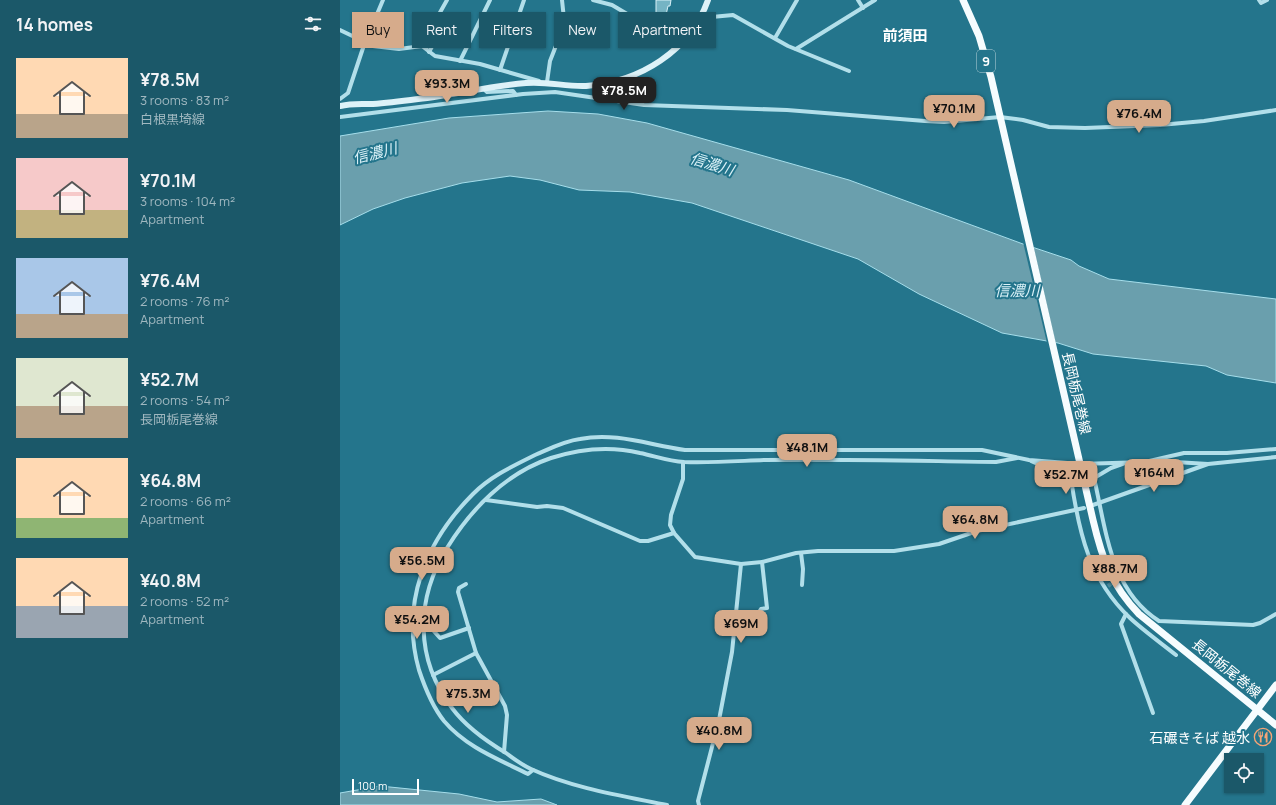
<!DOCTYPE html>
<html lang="en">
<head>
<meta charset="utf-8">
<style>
	:root { --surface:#1b5869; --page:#245e6f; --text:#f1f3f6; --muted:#a0b8c0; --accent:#d6ab8b }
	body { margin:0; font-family:Manrope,"Noto Sans JP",sans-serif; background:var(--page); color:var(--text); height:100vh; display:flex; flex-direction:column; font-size:15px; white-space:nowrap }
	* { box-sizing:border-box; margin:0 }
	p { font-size:13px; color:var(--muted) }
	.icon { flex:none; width:22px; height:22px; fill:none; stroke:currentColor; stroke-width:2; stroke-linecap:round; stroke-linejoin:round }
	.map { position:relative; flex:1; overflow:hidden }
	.drawer { display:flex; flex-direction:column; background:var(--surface); width:340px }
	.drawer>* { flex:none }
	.top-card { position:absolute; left:12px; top:12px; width:380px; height:36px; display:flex; gap:8px }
	.fabs { position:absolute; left:884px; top:753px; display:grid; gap:8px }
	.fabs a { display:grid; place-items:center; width:40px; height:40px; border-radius:0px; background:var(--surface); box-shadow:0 1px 3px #0004; font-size:20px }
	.scale { position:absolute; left:12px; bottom:10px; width:67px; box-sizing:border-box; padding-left:4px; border:2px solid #fff; border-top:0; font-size:11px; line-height:14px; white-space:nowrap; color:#fff; -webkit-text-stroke:3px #24758c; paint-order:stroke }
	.price { position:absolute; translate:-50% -34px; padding:0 9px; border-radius:8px; background:var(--accent); color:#111; font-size:13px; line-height:26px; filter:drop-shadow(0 1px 2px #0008) }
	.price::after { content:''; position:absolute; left:50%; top:24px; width:12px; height:9px; margin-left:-6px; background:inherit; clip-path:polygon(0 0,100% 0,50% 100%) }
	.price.current { background:#222; color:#fff }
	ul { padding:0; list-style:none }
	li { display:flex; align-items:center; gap:12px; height:100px; padding:0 16px }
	li span { display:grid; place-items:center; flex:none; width:112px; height:80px; border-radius:0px; color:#555 }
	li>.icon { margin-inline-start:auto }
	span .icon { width:48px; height:48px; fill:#fffc; stroke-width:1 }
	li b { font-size:17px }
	h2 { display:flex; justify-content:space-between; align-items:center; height:48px; padding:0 16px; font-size:17px }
	.chip { padding:0 14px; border-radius:0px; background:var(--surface); box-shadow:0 1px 3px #0004; font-size:14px; line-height:36px }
	.chip.current { background:var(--accent); color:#111 }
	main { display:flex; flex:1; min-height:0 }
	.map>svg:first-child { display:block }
	.water { fill:#6a9fad; stroke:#a6deeb }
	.pier { fill:#24758c }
	.building { fill:#75b4c4; stroke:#d7f1f8 }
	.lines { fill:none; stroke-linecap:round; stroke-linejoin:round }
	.street-tunnel { stroke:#5091a3; stroke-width:4; stroke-dasharray:4 2; stroke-linecap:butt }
	.street { stroke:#b2dfea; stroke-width:4 }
	.secondary { stroke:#ddf2f8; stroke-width:6 }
	.primary { stroke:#f6fcfe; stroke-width:7 }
	.labels { text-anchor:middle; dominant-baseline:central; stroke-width:4; stroke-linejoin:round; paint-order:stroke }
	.shield { fill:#24758c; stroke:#bdd6dc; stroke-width:1 }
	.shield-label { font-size:13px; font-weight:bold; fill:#fff }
	.street-label { font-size:14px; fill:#fff; stroke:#24758c }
	.poi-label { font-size:14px; fill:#fff; stroke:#24758c; text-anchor:end }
	.neighbourhood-label { font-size:15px; font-weight:bold; fill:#fff; stroke:#24758c }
	.water-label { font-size:15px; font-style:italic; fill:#dbf2f8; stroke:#24758c }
</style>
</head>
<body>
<main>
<section class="drawer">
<h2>14 homes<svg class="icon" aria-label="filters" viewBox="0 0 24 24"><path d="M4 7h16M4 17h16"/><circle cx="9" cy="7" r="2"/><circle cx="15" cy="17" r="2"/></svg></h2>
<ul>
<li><span style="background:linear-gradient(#ffd9b3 70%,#b9a48a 0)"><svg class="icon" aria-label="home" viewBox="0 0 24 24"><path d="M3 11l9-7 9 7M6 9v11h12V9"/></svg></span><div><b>¥78.5M</b><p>3 rooms · 83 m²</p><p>白根黒埼線</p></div></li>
<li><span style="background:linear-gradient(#f6c9c9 65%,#c2b280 0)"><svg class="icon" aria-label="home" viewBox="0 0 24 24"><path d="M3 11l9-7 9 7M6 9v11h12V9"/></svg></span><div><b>¥70.1M</b><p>3 rooms · 104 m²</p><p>Apartment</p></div></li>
<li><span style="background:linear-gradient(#a9c7e8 70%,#b9a48a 0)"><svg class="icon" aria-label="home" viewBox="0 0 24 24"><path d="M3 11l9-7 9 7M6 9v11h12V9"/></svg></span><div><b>¥76.4M</b><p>2 rooms · 76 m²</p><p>Apartment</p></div></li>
<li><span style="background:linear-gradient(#dfe7d0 60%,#b9a48a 0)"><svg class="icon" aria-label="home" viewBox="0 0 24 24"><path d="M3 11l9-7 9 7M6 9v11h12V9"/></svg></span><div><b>¥52.7M</b><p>2 rooms · 54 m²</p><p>長岡栃尾巻線</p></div></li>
<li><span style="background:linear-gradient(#ffd9b3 75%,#8fb573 0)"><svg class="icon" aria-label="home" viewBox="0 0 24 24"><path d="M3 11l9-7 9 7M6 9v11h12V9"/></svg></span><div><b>¥64.8M</b><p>2 rooms · 66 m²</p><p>Apartment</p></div></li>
<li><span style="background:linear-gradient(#ffd9b3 60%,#9aa5b1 0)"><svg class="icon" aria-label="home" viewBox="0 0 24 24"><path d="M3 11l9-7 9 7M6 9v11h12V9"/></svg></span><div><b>¥40.8M</b><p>2 rooms · 52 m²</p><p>Apartment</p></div></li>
</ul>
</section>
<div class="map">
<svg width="936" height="805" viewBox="0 0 936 805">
	<rect width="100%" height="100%" fill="#24758c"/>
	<g class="water">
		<polygon points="208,111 258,114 307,123 509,180 683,244 731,260 739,266 769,279 936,299 936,383 887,375 866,366 753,354 718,343 662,333 579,294 518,259 352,203 290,192 239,190 200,180 170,176 122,183 65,198 33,209 0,225 0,136 109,118"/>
		<polygon points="40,786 119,794 157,802 201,799 217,805 0,805 0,793"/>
	</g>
	<polygon class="pier" points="683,242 693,245 716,345 707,343"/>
	<g class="building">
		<polygon points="316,0 331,0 330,6 328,6 326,15 316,14"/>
		<polygon points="921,730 929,736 924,743 916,737"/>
	</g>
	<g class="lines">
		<polyline class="street-tunnel" points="768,586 775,581"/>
		<g class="street">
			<polyline points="253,0 272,5 304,24 333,28 350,33"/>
			<polyline points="518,0 523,8"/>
			<polyline points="919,0 921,3 927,0"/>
			<polyline points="361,18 393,15 448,46 509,71"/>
			<polyline points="0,30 25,42"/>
			<polyline points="435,38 457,0"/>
			<polyline points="24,45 59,49 82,46 95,56 140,64 199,81"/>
			<polyline points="456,49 535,0"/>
			<polyline points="89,52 94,43 98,16 107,0"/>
			<polyline points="120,61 150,0"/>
			<polyline points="160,70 184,0"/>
			<polyline points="207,82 210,61 221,33 224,19 222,0"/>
			<polyline points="143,88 147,92 173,91 176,95"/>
			<polyline points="0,99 8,93 24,45 43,0"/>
			<polyline points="0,117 183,94 215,92 304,105 447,110 585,121 604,122 660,117 683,120 709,127 745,128 820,125 864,121 936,110"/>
			<polyline points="691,461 731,479 736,479"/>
			<polyline points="819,461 868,464 936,457"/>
			<polyline points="343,462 343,479 331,515 330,525 334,533 355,557 401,564 422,562 456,553 478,551 554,551 599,544 637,531 744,508"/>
			<path d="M754 478C766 529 770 590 819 621L913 625 920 623 936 614"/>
			<path d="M731 479C739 533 749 579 790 618 804 631 821 643 836 655"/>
			<polyline points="747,479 754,478 771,468 785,463"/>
			<polyline points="146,500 197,507 207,506 223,508 300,541 308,541 334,533"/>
			<polyline points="753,505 868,464"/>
			<polyline points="461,553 463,569 462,585"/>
			<polyline points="126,584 119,588 118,592 136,653 165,706 167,715 164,752"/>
			<polyline points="786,614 781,624 813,713"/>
			<polyline points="395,617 417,615 421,609 427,608 422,562"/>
			<polyline points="83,619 100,638 129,628"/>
			<polyline points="93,675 136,653"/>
			<path d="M193 770 188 774C158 759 126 747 104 721 92 706 85 688 79 670 60 603 86 541 133 494 151 476 173 466 195 455 209 449 224 441 240 439 276 432 309 445 345 450H642L689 460 740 464 805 462 844 453H887L936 449"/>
			<path d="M327 805C283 796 232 788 191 769 182 765 174 759 166 753 146 741 126 727 112 708 75 659 75 600 107 548 131 509 166 473 211 458 239 449 271 446 300 453 315 456 328 461 344 462 371 463 398 461 425 460 502 459 579 461 656 462L677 458"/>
			<polyline points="359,805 358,801 379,720 392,652 401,564"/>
		</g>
		<path class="secondary" d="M0 106C11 103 21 104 33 104 48 103 63 101 78 99 114 95 150 86 186 83 207 81 226 87 246 86 300 82 350 51 368 0"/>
		<g class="primary">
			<path d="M623 0 639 36 651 77 753 520C762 558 771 585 799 614L936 725"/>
			<polyline points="845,805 936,685"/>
		</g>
	</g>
	<defs>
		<symbol id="restaurant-ring" viewBox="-11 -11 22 22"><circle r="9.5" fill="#24758c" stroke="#f5a476" stroke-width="1.5"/><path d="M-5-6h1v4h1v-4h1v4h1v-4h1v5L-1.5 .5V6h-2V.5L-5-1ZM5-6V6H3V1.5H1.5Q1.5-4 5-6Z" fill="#f5a476"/></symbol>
	</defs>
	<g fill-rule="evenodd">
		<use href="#restaurant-ring" x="913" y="727" width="20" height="20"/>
	</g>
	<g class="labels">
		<rect class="shield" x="637" y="50" width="18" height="22" rx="3"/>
		<g class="shield-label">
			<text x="646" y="61">9</text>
		</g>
		<g class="street-label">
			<text transform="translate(737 393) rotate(77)">長岡栃尾巻線</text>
			<text transform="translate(887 668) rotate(39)">長岡栃尾巻線</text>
		</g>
		<g class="poi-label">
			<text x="910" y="737">石碾きそば 越水</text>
		</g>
		<g class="neighbourhood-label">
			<text x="565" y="35">前須田</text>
		</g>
		<g class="water-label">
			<text transform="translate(35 153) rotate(-14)">信濃川</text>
			<text transform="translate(372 164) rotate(17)">信濃川</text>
			<text x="677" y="290">信濃川</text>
		</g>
	</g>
</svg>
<div class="fabs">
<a><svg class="icon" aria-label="locate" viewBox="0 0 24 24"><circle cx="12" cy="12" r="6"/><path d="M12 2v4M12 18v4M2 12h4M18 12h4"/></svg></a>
</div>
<div class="scale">100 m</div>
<b class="price" style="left:107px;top:104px">¥93.3M</b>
<b class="price current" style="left:284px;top:111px">¥78.5M</b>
<b class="price" style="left:614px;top:129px">¥70.1M</b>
<b class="price" style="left:799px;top:134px">¥76.4M</b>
<b class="price" style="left:467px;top:468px">¥48.1M</b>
<b class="price" style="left:814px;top:493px">¥164M</b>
<b class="price" style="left:726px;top:495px">¥52.7M</b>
<b class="price" style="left:635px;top:540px">¥64.8M</b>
<b class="price" style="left:82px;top:581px">¥56.5M</b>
<b class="price" style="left:775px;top:589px">¥88.7M</b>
<b class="price" style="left:77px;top:640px">¥54.2M</b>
<b class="price" style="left:401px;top:644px">¥69M</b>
<b class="price" style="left:128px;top:714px">¥75.3M</b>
<b class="price" style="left:379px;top:751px">¥40.8M</b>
<div class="top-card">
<a class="chip current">Buy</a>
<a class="chip">Rent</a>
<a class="chip">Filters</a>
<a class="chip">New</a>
<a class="chip">Apartment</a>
</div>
</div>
</main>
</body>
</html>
